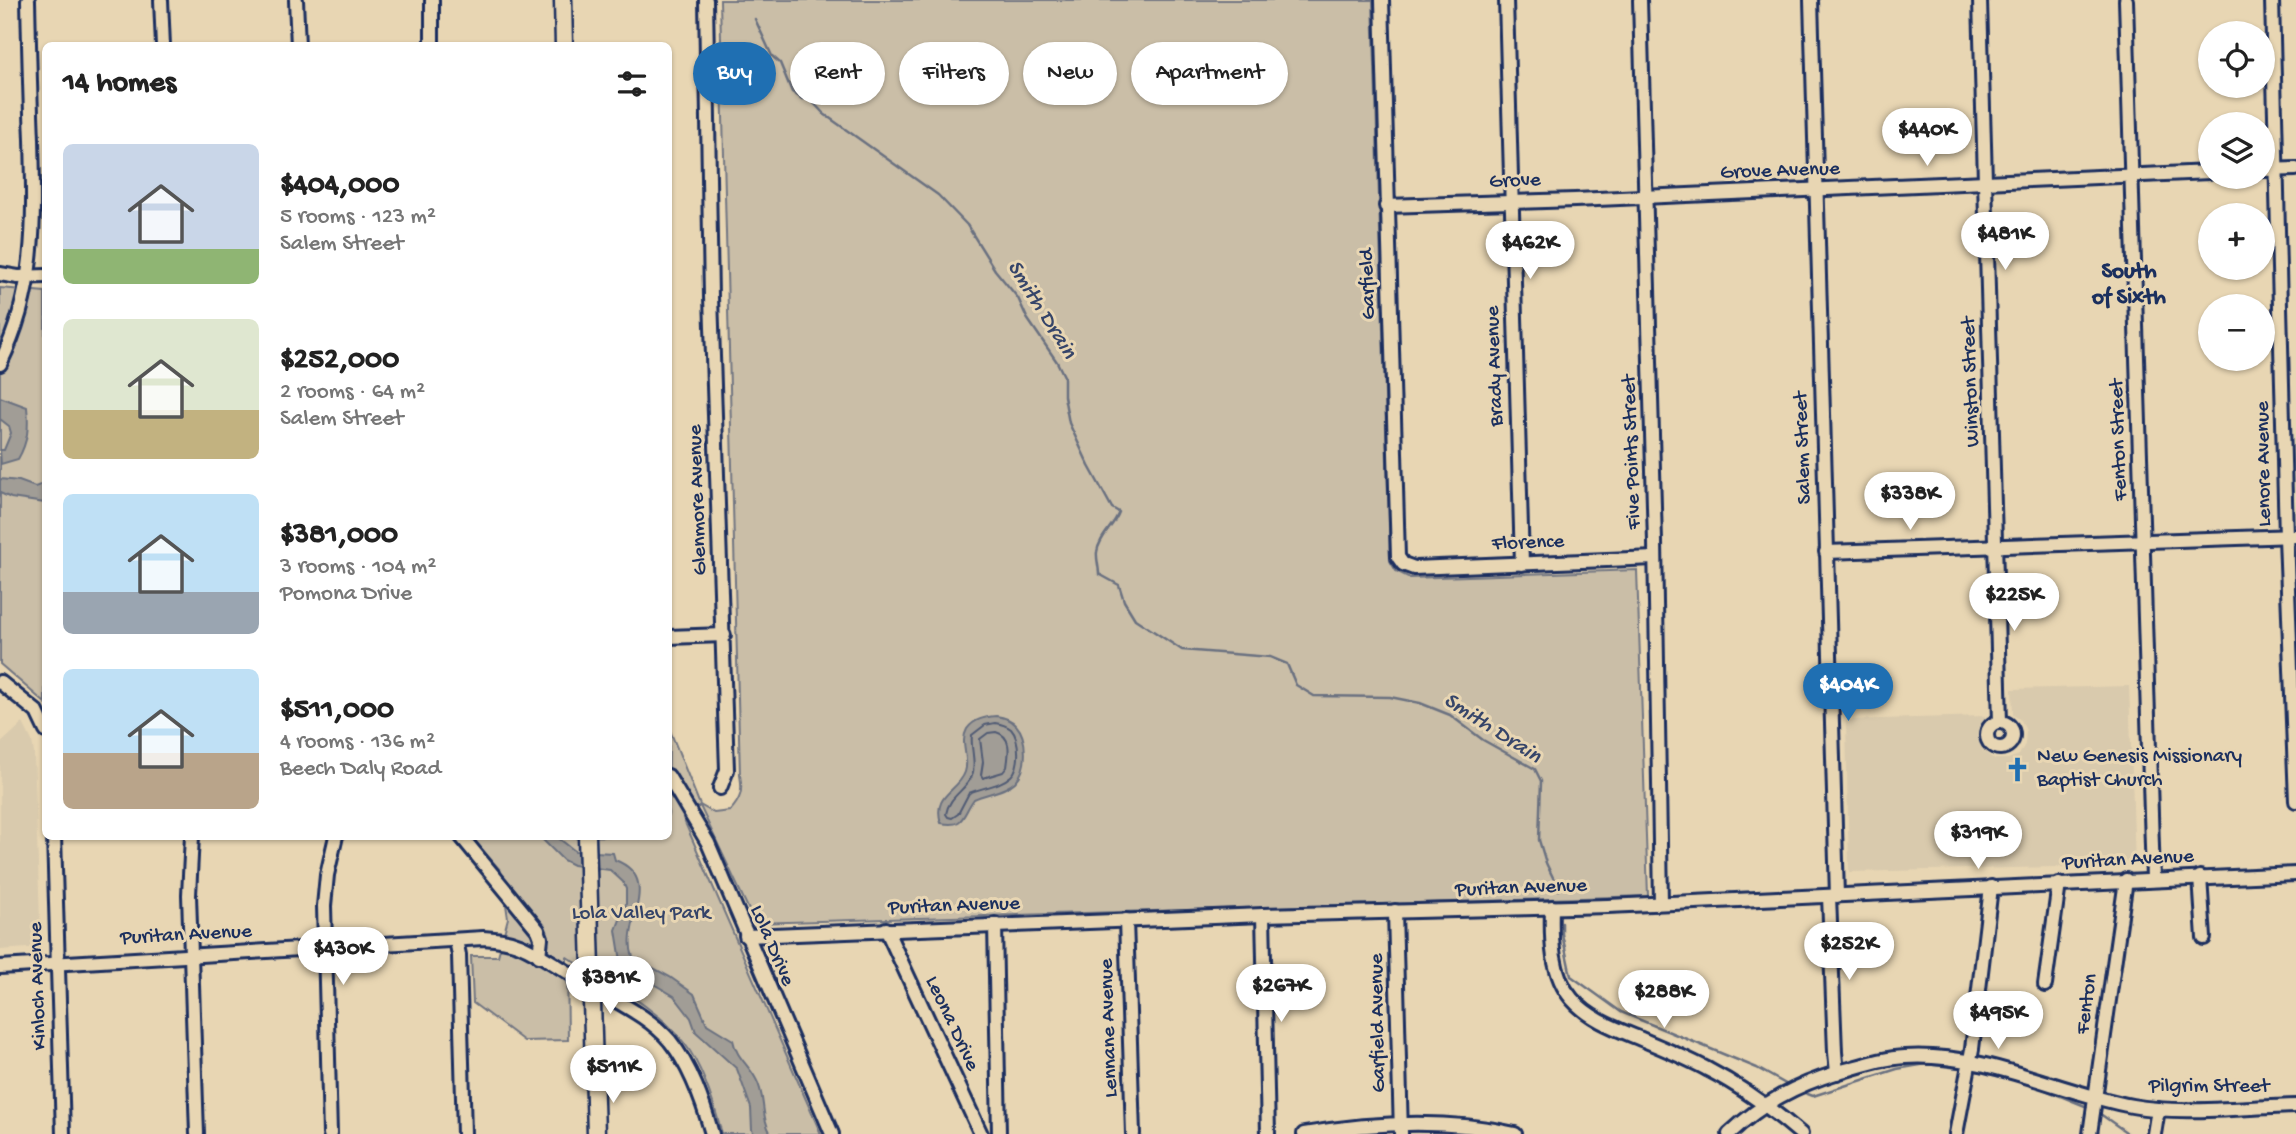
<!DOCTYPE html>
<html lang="en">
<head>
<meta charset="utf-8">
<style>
	:root { --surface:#fff; --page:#f6f6f6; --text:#222; --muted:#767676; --accent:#1f6fb2 }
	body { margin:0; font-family:"Gochi Hand",sans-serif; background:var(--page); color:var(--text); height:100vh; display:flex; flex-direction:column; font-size:26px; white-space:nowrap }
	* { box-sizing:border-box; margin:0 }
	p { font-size:23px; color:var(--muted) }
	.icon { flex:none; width:38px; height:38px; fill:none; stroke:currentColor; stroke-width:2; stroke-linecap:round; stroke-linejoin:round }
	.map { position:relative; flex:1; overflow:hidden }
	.details { position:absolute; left:42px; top:42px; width:630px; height:798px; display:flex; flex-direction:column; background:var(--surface); border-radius:10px; box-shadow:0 2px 5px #0004 }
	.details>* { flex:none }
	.top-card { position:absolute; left:693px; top:42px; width:665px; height:63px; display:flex; gap:14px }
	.buttons { position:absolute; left:2198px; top:21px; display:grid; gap:14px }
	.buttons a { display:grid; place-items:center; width:77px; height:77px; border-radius:50%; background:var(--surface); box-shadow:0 2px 5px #0004; font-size:35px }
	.price { position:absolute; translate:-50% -60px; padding:0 16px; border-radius:24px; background:#fff; color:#222; font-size:23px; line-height:46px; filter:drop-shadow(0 2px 4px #0008) }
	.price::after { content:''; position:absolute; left:50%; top:42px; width:21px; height:16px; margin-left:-10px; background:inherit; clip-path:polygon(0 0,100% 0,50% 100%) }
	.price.on { background:var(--accent); color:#fff }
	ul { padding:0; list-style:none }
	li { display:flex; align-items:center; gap:21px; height:175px; padding:0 21px }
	li span { display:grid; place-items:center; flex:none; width:196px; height:140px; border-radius:10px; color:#555 }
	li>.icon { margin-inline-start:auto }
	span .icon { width:84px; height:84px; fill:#fffc; stroke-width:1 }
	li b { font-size:30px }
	h2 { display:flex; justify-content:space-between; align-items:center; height:84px; padding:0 21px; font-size:30px }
	.chip { padding:0 24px; border-radius:32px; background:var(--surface); box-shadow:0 2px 5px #0004; font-size:24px; line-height:63px }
	.chip.on { background:var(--accent); color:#fff }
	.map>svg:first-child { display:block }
	.built { fill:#d9caad }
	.green { fill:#cabea7; stroke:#727682; stroke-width:2 }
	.water { fill:#a19d96; stroke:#6b7180; stroke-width:2 }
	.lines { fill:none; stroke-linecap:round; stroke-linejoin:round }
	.shore { stroke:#515b74; stroke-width:2 }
	.stream { stroke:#6b7180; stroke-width:2.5 }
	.minor-casing { stroke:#1b2f5e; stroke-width:18 }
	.major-casing { stroke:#1b2f5e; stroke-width:21 }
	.minor { stroke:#e8d6b3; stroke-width:12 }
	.major { stroke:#e8d6b3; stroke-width:16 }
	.labels { text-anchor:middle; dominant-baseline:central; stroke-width:6; stroke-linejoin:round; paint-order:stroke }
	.street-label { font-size:21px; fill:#1b2f5e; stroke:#e8d6b3 }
	.poi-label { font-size:21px; fill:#1b2f5e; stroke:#e8d6b3; text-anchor:start }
	.park-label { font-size:21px; fill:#354469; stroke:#e8d6b3 }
	.neighbourhood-label { font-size:23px; font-weight:bold; fill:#1b2f5e; stroke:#e8d6b3 }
	.water-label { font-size:23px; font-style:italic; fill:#364569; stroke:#e8d6b3 }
</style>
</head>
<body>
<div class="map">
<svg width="2296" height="1134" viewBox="0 0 2296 1134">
	<rect width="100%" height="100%" fill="#e8d6b3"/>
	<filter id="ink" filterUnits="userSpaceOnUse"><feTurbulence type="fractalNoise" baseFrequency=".0143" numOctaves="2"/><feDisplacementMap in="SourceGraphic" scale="14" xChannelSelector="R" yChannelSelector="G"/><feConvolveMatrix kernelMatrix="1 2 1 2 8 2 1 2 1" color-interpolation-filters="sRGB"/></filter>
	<g filter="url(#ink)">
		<g class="built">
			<polygon points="2129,686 2135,865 1849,872 1846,720 1985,716 1978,738 1983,751 1994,759 2008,759 2019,755 2025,744 2026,731 2021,720 2013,715 2012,689"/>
			<polygon points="23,723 32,741 34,753 41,947 0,950 0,744"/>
		</g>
		<g class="green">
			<path d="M720 0H1373L1390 561 1396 571 1410 578 1637 570 1648 896 755 923 700 806 683 818 821 1134H722C715 1107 702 1066 685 1044 656 1005 607 983 567 957L568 1040 524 1041 473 1003 471 956H498L508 918 501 871 471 837 668 836 669 728 700 805 714 813 730 811C741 799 743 791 740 775Z"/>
			<polygon points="0,288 45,292 45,703 0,664"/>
		</g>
		<g class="water">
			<path d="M0 397 27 407C29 427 28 442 18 459L1 464 0 450H4L11 433 9 426 0 419Z"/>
			<polygon points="0,479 19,481 35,487 43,484 45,480 45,503 11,498 0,493"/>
			<path d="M996 716C1004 717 1011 719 1016 725 1028 738 1028 770 1015 782 1004 792 987 793 974 799 962 815 965 828 941 823 932 794 958 792 965 772 970 758 959 743 967 729 974 719 985 717 996 716Z"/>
			<path d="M540 837H557L575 851 613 853 615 860C664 879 620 924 633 957L670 977 694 994 707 1024 733 1040C736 1057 748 1064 756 1079 766 1096 760 1115 771 1134H754L752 1130 751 1108 737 1069 696 1032 691 1018 674 996 628 969 621 961 616 930 626 904V889L623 882 610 870 573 865 563 860Z"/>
		</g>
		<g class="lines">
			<g class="shore">
				<path d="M995 723C1001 724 1006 725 1011 729 1020 739 1021 767 1011 776 1000 786 983 787 969 793L958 814 952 818 948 817 946 814C949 796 965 791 972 776 977 762 970 749 972 735L985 725Z"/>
				<path d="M996 732C1012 736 1009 753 1007 767L1003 772 983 778 981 775 983 762 980 739 988 733Z"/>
			</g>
			<g class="stream">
				<path d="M755 19 772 56 780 63 792 92 802 99H810L824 114 938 195 967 225 995 270 1018 298 1027 318 1057 362 1064 376V396L1069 423 1089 466 1112 508 1119 512C1114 526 1099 537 1097 552 1096 558 1099 567 1099 574L1119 585 1124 601 1135 619 1182 650 1270 657 1287 664 1296 685 1314 696 1390 697 1420 703 1450 715 1483 740 1535 769 1541 781 1539 840 1546 863 1559 890"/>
				<polyline points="1562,923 1562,934 1571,976 1621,1012 1757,1068 1791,1087"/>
				<polyline points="1977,1071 2001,1075"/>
				<polyline points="2031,1084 2090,1108"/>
				<polyline points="1800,1091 1813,1096 1897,1069 1926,1064 1959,1068"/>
				<polyline points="2096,1111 2126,1132 2125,1134"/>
			</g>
			<defs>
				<g id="minor">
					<polyline points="161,0 163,46"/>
					<polyline points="296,0 298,46"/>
					<polyline points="432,0 432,46"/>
					<polyline points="706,0 711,297 727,770 720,788"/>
					<polyline points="1382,0 1398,557 1403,564 1414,568 1655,558"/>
					<polyline points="1506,0 1522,564"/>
					<polyline points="1640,0 1655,542 1661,903"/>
					<polyline points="1811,0 1837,896"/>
					<polyline points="1980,0 2000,722"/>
					<polyline points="2126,0 2153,879"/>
					<polyline points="2272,0 2286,537 2296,801"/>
					<polyline points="2263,170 2296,169"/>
					<polyline points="1386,206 1575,200 2210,172"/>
					<polyline points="0,274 18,277 46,276"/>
					<path d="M0 364C37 289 34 220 32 139 30 93 29 46 28 0"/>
					<polyline points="1826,552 2296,536"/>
					<polyline points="668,637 724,635"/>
					<polyline points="0,682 37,712 46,731"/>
					<circle cx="2000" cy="735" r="13"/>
					<polyline points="668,776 708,843 832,1134"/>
					<polyline points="54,836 63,1134"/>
					<polyline points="192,836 189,895 197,1134"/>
					<polyline points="461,836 538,930 541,938 539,956"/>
					<polyline points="2200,877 2204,938"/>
					<polyline points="1829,896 1835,1052 1837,1073"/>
					<path d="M1552 907C1551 938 1551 975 1572 999 1591 1021 1620 1030 1646 1041 1667 1050 1689 1059 1709 1070 1742 1087 1773 1110 1801 1134"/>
					<polyline points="1395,911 1401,1134"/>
					<polyline points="1263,915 1268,1134"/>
					<polyline points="1126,920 1133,1134"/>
					<polyline points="995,924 999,1134"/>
					<polyline points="886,929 981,1134"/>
					<polyline points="746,936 1263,915 1608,906 2296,874"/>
					<polyline points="456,940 459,955 464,1134"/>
					<path d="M0 967 483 938C496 939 508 940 520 945 543 955 564 971 586 983 614 1001 648 1015 670 1041 691 1067 703 1102 712 1134"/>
					<polyline points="2045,985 2059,884"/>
					<polyline points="330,1134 324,906 327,875 336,836"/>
					<path d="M1304 1134C1374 1122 1445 1118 1515 1134"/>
					<path d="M1729 1134C1762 1103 1796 1085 1839 1072 1861 1066 1882 1058 1905 1057 1984 1052 2057 1092 2132 1106 2180 1115 2246 1107 2296 1106"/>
					<polyline points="1956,1134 1972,1049 1991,887"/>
					<polyline points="2090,1134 2126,880"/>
					<polyline points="2154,1134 2158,1109"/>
				</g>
				<g id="major">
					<polyline points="563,0 564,46"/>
					<polyline points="587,836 596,1134"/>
				</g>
			</defs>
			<use href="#minor" class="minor-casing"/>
			<use href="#major" class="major-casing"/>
			<use href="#minor" class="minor"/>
			<use href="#major" class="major"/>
		</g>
	</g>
	<defs>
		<symbol id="church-bare" viewBox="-9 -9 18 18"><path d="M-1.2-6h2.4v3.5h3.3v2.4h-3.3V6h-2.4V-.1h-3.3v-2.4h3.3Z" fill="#1f6fb2" stroke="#e8d6b3" stroke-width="2.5" paint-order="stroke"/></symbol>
	</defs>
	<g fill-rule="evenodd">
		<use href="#church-bare" x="2000" y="752" width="35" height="35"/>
	</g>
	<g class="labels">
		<g class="street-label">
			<text transform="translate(1780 172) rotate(-2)">Grove Avenue</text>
			<text transform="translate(1515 182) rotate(-2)">Grove</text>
			<text transform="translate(1369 284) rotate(-92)">Garfield</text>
			<text transform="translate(1496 366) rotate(-92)">Brady Avenue</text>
			<text transform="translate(1972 382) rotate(-92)">Winston Street</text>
			<text transform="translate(2120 440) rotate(-92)">Fenton Street</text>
			<text transform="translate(1804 448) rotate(-92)">Salem Street</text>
			<text transform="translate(1633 452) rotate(-92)">Five Points Street</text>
			<text transform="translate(2265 464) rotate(-91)">Lenore Avenue</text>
			<text transform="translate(699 500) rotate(-92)">Glenmore Avenue</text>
			<text transform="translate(1528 544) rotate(-2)">Florence</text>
			<text transform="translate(2128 861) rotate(-3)">Puritan Avenue</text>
			<text transform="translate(1521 889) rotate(-2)">Puritan Avenue</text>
			<text transform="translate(954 907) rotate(-2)">Puritan Avenue</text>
			<text transform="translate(186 936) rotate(-3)">Puritan Avenue</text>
			<text transform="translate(771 946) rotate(67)">Lola Drive</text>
			<text transform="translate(39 986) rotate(-92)">Kinloch Avenue</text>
			<text transform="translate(2088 1004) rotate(-82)">Fenton</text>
			<text transform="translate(1379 1023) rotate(-91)">Garfield Avenue</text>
			<text transform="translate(951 1024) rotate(65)">Leona Drive</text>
			<text transform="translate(1110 1028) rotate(-92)">Lennane Avenue</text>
			<text x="2209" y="1087">Pilgrim Street</text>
		</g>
		<g class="poi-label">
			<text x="2037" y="757">New Genesis Missionary<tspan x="2037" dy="24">Baptist Church</tspan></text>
		</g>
		<g class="park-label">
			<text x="641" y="914">Lola Valley Park</text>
		</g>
		<g class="neighbourhood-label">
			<text x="2129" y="272">South<tspan x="2129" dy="26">of Sixth</tspan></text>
		</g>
		<g class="water-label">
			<text transform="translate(1041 310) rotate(58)">Smith Drain</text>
			<text transform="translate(1492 729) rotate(33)">Smith Drain</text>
		</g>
	</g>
</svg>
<div class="buttons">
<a><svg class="icon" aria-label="locate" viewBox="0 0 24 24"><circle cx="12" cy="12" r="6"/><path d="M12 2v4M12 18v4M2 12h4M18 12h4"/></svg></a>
<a><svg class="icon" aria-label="layers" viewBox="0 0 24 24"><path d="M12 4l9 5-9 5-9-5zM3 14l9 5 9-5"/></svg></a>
<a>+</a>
<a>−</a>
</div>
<b class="price" style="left:1927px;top:168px">$440K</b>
<b class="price" style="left:2005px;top:272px">$481K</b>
<b class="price" style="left:1530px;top:281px">$462K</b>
<b class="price" style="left:1910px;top:532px">$338K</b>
<b class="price" style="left:2014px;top:633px">$225K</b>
<b class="price on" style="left:1848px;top:723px">$404K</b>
<b class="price" style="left:1978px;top:871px">$319K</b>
<b class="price" style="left:1849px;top:982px">$252K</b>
<b class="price" style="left:343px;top:987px">$430K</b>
<b class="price" style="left:610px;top:1016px">$381K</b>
<b class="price" style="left:1281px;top:1024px">$267K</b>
<b class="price" style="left:1664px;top:1030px">$288K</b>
<b class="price" style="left:1998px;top:1051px">$495K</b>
<b class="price" style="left:613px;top:1105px">$511K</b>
<div class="top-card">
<a class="chip on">Buy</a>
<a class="chip">Rent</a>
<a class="chip">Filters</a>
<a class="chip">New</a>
<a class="chip">Apartment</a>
</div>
<section class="details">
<h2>14 homes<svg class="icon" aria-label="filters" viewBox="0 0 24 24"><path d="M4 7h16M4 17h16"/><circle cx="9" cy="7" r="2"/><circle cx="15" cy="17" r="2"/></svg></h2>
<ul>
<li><span style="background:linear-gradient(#c9d6e8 75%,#8fb573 0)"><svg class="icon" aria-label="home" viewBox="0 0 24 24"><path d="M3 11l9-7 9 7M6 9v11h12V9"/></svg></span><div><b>$404,000</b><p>5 rooms · 123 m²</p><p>Salem Street</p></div></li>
<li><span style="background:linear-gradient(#dfe7d0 65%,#c2b280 0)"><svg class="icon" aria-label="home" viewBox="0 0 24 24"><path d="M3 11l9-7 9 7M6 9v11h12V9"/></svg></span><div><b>$252,000</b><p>2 rooms · 64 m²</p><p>Salem Street</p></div></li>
<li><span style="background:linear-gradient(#bfe0f5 70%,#9aa5b1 0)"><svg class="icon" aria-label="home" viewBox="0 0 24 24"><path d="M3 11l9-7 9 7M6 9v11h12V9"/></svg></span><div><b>$381,000</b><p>3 rooms · 104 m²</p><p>Pomona Drive</p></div></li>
<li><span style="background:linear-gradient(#bfe0f5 60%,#b9a48a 0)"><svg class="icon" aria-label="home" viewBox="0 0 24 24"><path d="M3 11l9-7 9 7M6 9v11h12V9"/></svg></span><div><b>$511,000</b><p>4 rooms · 136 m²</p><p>Beech Daly Road</p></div></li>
</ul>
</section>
</div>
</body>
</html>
